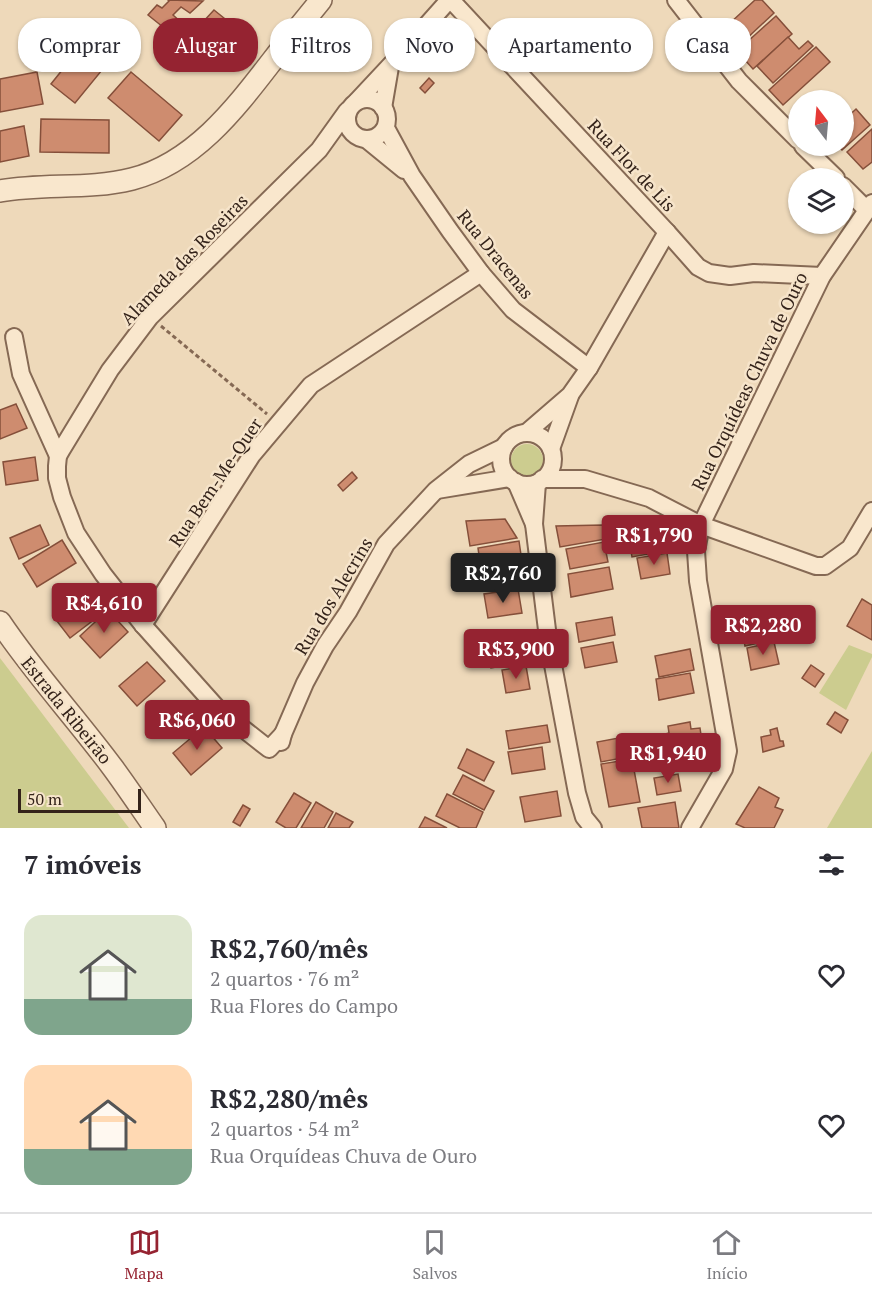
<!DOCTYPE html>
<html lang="pt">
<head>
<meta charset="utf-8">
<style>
	:root { --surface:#fff; --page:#f7f7f7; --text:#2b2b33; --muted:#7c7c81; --line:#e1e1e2; --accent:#952331 }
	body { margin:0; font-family:"PT Serif",serif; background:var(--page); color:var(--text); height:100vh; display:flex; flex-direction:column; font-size:22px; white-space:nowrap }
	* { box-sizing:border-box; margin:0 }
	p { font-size:20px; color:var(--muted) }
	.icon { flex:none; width:33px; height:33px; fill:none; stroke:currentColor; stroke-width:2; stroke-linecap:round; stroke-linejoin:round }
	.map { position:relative; height:828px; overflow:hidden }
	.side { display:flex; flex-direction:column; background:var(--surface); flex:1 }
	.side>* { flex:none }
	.banner { position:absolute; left:18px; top:18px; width:837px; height:54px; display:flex; gap:12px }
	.needle { width:39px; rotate:344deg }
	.tools { position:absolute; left:788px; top:90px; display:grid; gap:12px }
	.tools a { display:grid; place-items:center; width:66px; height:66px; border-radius:50%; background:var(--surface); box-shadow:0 2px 4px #0004; font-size:30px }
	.scale { position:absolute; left:18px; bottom:15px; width:123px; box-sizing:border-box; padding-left:6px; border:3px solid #34231a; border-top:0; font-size:16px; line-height:21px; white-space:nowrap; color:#34231a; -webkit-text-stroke:4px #f6e4ca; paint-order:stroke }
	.price { position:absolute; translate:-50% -51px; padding:0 14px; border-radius:6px; background:var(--accent); color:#fff; font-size:20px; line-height:39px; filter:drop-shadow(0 2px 3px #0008) }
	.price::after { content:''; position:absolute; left:50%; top:36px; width:18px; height:14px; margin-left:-9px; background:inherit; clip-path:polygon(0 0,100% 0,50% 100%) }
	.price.on { background:#222; color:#fff }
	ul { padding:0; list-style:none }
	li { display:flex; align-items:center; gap:18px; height:150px; padding:0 24px }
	li span { display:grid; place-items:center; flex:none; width:168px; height:120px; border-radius:18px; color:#555 }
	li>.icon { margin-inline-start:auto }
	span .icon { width:72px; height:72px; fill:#fffc; stroke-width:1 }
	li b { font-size:26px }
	h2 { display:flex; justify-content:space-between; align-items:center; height:72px; padding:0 24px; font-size:26px }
	.pill { padding:0 21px; border-radius:24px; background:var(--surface); box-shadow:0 2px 4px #0004; font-size:21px; line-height:54px }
	.pill.on { background:var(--accent); color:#fff }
	.menu { display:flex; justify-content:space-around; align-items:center; height:84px; border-top:2px solid var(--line); background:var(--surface); font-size:16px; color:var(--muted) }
	.menu a { display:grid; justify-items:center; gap:3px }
	.menu .on { color:var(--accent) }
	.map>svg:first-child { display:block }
	.green { fill:#cccc8f }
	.building { fill:#ce8c6f; stroke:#854f3a; stroke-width:1.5 }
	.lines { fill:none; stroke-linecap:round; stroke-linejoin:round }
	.minor-casing { stroke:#856954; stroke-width:20 }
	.tertiary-casing { stroke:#856954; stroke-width:24 }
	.path { stroke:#856954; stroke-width:3; stroke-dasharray:4.5 3; stroke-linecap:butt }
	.minor { stroke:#f9e7cd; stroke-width:16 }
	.tertiary { stroke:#f9e7cd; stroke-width:21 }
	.labels { text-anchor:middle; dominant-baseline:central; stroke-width:5; stroke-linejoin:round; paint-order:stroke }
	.street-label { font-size:18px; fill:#34231a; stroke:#f6e4ca }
</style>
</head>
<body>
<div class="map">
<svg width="872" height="828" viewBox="0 0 872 828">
	<rect width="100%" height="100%" fill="#eed9ba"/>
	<g class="green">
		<circle cx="527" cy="460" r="16"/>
		<polygon points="849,645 872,654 872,657 846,710 819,693"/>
		<polygon points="0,658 129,828 0,828"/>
		<polygon points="872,751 872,828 827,828"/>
	</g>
	<g class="building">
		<polygon points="168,0 203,1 190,13 181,7 173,15 182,23 173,35 148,15 157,5 162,8 169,1"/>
		<polygon points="755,0 762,0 774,13 744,41 729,24"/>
		<polygon points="214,10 240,31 227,43 218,37 210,45 219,53 210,65 185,45 194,35 199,38 206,31 201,24"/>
		<polygon points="776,16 792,34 753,69 737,51"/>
		<polygon points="91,34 116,53 75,103 51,84"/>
		<polygon points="788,37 799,49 808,41 813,46 773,83 757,66"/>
		<polygon points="816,47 830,62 783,105 769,90"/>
		<polygon points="37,72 43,104 0,112 0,79"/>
		<polygon points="131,72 182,115 159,141 108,98"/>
		<polygon points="429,78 434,83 425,93 420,88"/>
		<polygon points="856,109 870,125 842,150 838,146 843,146 843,121"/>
		<polygon points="41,119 109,120 109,153 40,152"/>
		<polygon points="24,126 29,156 0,162 0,131"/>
		<polygon points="872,129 872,162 863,169 847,152"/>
		<polygon points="16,404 27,428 0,439 0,410"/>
		<polygon points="35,457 38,480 6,485 3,462"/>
		<polygon points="352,472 357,478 343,491 338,485"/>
		<polygon points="505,519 517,538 470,546 466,521"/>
		<polygon points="40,525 49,545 19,559 10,538"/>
		<polygon points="603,525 606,539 560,547 556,526"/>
		<polygon points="658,531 665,551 632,557 628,533"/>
		<polygon points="62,540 76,563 37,587 23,564"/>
		<polygon points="519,541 522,562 481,569 478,548"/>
		<polygon points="604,542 608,562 570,569 566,549"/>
		<polygon points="667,553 670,574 641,579 637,558"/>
		<polygon points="609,567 613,589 571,597 568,574"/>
		<polygon points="511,570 514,584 480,590 478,576"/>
		<polygon points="518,589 522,613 488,618 484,594"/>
		<polygon points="87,590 104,612 70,638 53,616"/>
		<polygon points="862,599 872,605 872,640 847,626"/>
		<polygon points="108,610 128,632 100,658 80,636"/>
		<polygon points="612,617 615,635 579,642 576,623"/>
		<polygon points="773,619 777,639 745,646 741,626"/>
		<polygon points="613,642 617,662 585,668 581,648"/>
		<polygon points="774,642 779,664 751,670 747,648"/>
		<polygon points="522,643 525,662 491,668 488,649"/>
		<polygon points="690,649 694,670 659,677 655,656"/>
		<polygon points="147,662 165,681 137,706 119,686"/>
		<polygon points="811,665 824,674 815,687 802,678"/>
		<polygon points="526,666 530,689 506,693 502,670"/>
		<polygon points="690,673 694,693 659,700 656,679"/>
		<polygon points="835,712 848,720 841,733 827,724"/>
		<polygon points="690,722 691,729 700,728 702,742 667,748 665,734 669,733 668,726"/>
		<polygon points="547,725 550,742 509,749 506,731"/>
		<polygon points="204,727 222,748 191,775 173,753"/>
		<polygon points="777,728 780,741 783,741 784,746 763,752 761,737 771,735 770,730"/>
		<polygon points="629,736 633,756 601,762 597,742"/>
		<polygon points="542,747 545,769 512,774 508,752"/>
		<polygon points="467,749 494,762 484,781 458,768"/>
		<polygon points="632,759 640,802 609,807 601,764"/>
		<polygon points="678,774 681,791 657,795 654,778"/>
		<polygon points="463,775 494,791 484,810 453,794"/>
		<polygon points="759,787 779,798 775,807 783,810 774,828 745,828 736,824"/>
		<polygon points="557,791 561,816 525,822 520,797"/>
		<polygon points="294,793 311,803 296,828 286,828 276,822"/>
		<polygon points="447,794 483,812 476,828 460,828 436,816"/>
		<polygon points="316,802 333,812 324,828 301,828"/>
		<polygon points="675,802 679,828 642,828 638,808"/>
		<polygon points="243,805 250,809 240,826 233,822"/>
		<polygon points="336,813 353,822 349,828 328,828"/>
		<polygon points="425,817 447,828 419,828"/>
	</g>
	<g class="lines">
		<defs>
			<g id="minor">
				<polyline points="451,0 667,232 698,267 709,273 730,276 754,273 822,276"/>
				<polyline points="676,0 739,81 798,140"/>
				<circle cx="367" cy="119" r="20"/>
				<polyline points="357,101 400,55 449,0"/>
				<polyline points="383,108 390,67"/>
				<polyline points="386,128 412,176 450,231 481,273 513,310 589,368"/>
				<polyline points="366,139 404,170"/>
				<polyline points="803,146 836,178"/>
				<polyline points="843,186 867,210"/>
				<polyline points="14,337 21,374 58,456"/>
				<polyline points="526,433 570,395 589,368 667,232"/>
				<circle cx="527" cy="459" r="26"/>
				<polyline points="551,449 570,396"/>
				<polyline points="542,479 585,479 649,498 701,525 816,566 825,566 850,548 872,511"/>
				<polyline points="516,482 534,524 537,483"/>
				<polyline points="437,490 510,478"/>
				<polyline points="534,524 548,638 577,793 584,817 593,828"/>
				<polyline points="143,625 252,455 311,385 481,273"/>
				<polyline points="283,734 269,749 218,709 143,625 103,574 76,533 62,497 57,478 57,466 58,456 62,449 110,370 150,317 319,150 347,111"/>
				<polyline points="281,742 283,734 305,683 325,646 348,612 386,544 436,490 469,464 504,447"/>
				<polyline points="690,828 724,769 728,751 698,581 696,551 701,525 822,276 872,203"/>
			</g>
			<g id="tertiary">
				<path d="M0 191C43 183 88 190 132 179 194 163 235 109 272 61 288 40 305 20 321 0"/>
				<path d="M0 622C34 673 76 718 113 768 127 787 141 808 155 828"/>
			</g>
		</defs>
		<use href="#minor" class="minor-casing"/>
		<use href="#tertiary" class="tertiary-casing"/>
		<polyline class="path" points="161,326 267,414"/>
		<use href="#minor" class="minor"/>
		<use href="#tertiary" class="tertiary"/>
	</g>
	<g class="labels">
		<g class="street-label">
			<text transform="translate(632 165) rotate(47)">Rua Flor de Lis</text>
			<text transform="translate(496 254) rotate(51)">Rua Dracenas</text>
			<text transform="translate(184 259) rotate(-46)">Alameda das Roseiras</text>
			<text transform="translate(749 381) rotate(-64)">Rua Orquídeas Chuva de Ouro</text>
			<text transform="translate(215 482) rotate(-56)">Rua Bem-Me-Quer</text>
			<text transform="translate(333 596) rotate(-59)">Rua dos Alecrins</text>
			<text transform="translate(67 710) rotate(51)">Estrada Ribeirão</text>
		</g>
	</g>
</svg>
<div class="tools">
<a><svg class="needle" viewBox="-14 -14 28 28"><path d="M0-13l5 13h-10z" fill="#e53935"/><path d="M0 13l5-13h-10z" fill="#7c7c81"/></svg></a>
<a><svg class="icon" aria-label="layers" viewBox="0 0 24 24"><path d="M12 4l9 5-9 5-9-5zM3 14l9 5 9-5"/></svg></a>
</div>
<div class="scale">50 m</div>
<b class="price" style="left:654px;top:566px">R$1,790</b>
<b class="price on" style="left:503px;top:604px">R$2,760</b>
<b class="price" style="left:104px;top:634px">R$4,610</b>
<b class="price" style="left:763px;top:656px">R$2,280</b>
<b class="price" style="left:516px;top:680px">R$3,900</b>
<b class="price" style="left:197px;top:751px">R$6,060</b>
<b class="price" style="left:668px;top:784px">R$1,940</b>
<div class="banner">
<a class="pill">Comprar</a>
<a class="pill on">Alugar</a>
<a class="pill">Filtros</a>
<a class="pill">Novo</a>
<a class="pill">Apartamento</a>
<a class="pill">Casa</a>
</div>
</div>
<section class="side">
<h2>7 imóveis<svg class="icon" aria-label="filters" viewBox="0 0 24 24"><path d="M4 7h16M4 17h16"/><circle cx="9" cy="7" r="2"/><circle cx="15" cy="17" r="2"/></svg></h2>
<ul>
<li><span style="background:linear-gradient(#dfe7d0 70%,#7fa58c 0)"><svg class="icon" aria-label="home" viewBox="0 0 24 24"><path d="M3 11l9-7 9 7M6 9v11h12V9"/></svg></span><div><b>R$2,760/mês</b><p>2 quartos · 76 m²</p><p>Rua Flores do Campo</p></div><svg class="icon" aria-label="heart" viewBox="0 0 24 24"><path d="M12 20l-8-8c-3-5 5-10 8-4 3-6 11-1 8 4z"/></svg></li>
<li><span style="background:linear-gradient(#ffd9b3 70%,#7fa58c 0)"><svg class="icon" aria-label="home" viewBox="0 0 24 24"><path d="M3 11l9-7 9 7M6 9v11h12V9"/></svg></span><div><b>R$2,280/mês</b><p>2 quartos · 54 m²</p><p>Rua Orquídeas Chuva de Ouro</p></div><svg class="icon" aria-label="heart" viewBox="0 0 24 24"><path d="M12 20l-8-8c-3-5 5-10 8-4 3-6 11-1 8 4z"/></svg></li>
</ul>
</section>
<nav class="menu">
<a class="on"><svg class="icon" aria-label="map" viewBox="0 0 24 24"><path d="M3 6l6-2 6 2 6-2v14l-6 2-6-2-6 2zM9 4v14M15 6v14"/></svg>Mapa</a>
<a><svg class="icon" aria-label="saved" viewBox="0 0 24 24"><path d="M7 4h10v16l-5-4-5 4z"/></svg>Salvos</a>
<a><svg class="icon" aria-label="home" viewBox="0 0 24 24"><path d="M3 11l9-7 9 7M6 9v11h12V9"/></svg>Início</a>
</nav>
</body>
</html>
